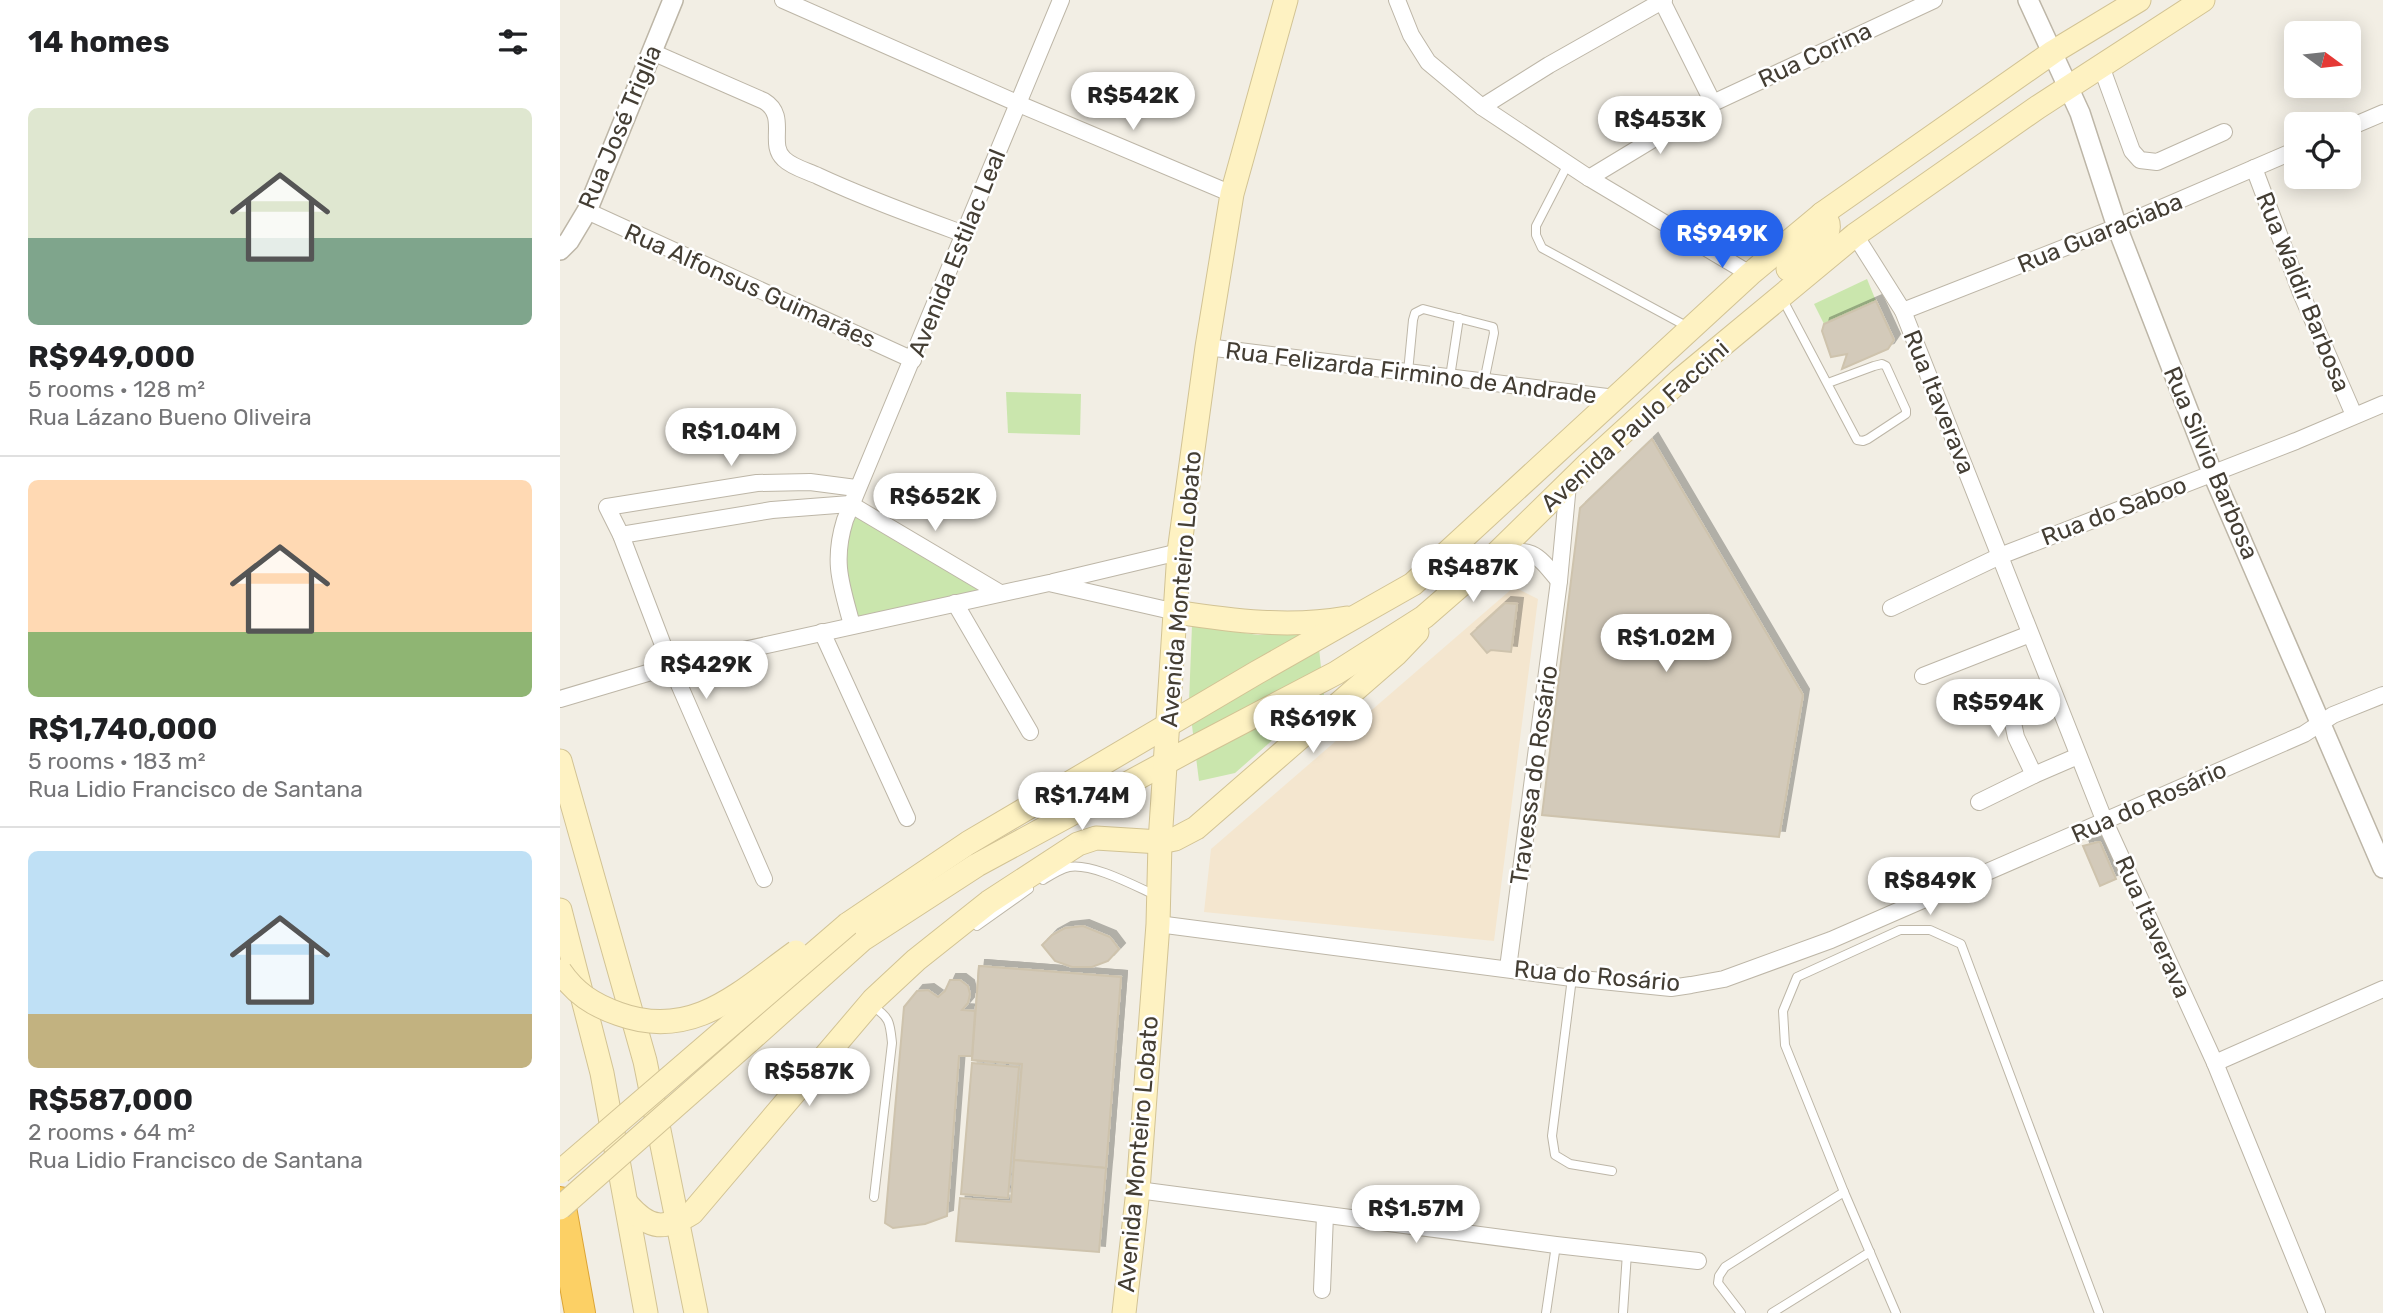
<!DOCTYPE html>
<html lang="en">
<head>
<meta charset="utf-8">
<style>
	:root { --surface:#fff; --page:#f2f2f2; --text:#202124; --muted:#757577; --line:#e0e0e0; --accent:#2563eb }
	body { margin:0; font-family:Rubik,sans-serif; background:var(--page); color:var(--text); height:100vh; display:flex; flex-direction:column; font-size:26px; white-space:nowrap }
	* { box-sizing:border-box; margin:0 }
	p { font-size:23px; color:var(--muted) }
	.icon { flex:none; width:38px; height:38px; fill:none; stroke:currentColor; stroke-width:2; stroke-linecap:round; stroke-linejoin:round }
	.map { position:relative; flex:1; overflow:hidden }
	.details { display:flex; flex-direction:column; background:var(--surface); width:560px }
	.details>* { flex:none }
	.needle { width:46px; rotate:105deg }
	.tools { position:absolute; left:1724px; top:21px; display:grid; gap:14px }
	.tools a { display:grid; place-items:center; width:77px; height:77px; border-radius:10px; background:var(--surface); box-shadow:0 4px 18px #0003; font-size:35px }
	.price { position:absolute; translate:-50% -60px; padding:0 16px; border-radius:24px; background:#fff; color:#222; font-size:23px; line-height:46px; filter:drop-shadow(0 2px 4px #0008) }
	.price::after { content:''; position:absolute; left:50%; top:42px; width:21px; height:16px; margin-left:-10px; background:inherit; clip-path:polygon(0 0,100% 0,50% 100%) }
	.price.on { background:var(--accent); color:#fff }
	ul { padding:0; list-style:none }
	li { display:grid; align-content:center; gap:14px; height:371px; padding:0 28px }
	li+li { border-top:2px solid var(--line) }
	li span { display:grid; place-items:center; height:217px; border-radius:10px; color:#555 }
	li>.icon { margin-inline-start:auto }
	span .icon { width:126px; height:126px; fill:#fffc; stroke-width:1 }
	li b { font-size:30px }
	h2 { display:flex; justify-content:space-between; align-items:center; height:84px; padding:0 28px; font-size:30px }
	main { display:flex; flex:1; min-height:0 }
	.map>svg:first-child { display:block }
	.commercial { fill:#f4e6cf }
	.green { fill:#cae6ad }
	.building { fill:#d3caba; stroke:#cec3ad; stroke-width:2; fill-rule:evenodd; filter:url(#shadow) }
	.lines { fill:none; stroke-linecap:round; stroke-linejoin:round }
	.service-casing { stroke:#bdb6a7; stroke-width:10 }
	.minor-casing { stroke:#bdb6a7; stroke-width:18 }
	.tertiary-casing { stroke:#bdb6a7; stroke-width:22 }
	.secondary-casing { stroke:#d2c394; stroke-width:25 }
	.motorway-casing { stroke:#dba435; stroke-width:32 }
	.service { stroke:#fff; stroke-width:8 }
	.minor { stroke:#fff; stroke-width:16 }
	.tertiary { stroke:#fff; stroke-width:19 }
	.secondary { stroke:#fef2c2; stroke-width:23 }
	.motorway { stroke:#fcd065; stroke-width:30 }
	.secondary-bridge-casing { stroke:#d2c394; stroke-width:25; stroke-linecap:butt }
	.secondary-bridge { stroke:#fef2c2; stroke-width:23 }
	.labels { text-anchor:middle; dominant-baseline:central; stroke-width:5; stroke-linejoin:round; paint-order:stroke }
	.street-label { font-size:24px; fill:#443e34; stroke:#fff }
</style>
</head>
<body>
<main>
<section class="details">
<h2>14 homes<svg class="icon" aria-label="filters" viewBox="0 0 24 24"><path d="M4 7h16M4 17h16"/><circle cx="9" cy="7" r="2"/><circle cx="15" cy="17" r="2"/></svg></h2>
<ul>
<li><span style="background:linear-gradient(#dfe7d0 60%,#7fa58c 0)"><svg class="icon" aria-label="home" viewBox="0 0 24 24"><path d="M3 11l9-7 9 7M6 9v11h12V9"/></svg></span><div><b>R$949,000</b><p>5 rooms · 128 m²</p><p>Rua Lázano Bueno Oliveira</p></div></li>
<li><span style="background:linear-gradient(#ffd9b3 70%,#8fb573 0)"><svg class="icon" aria-label="home" viewBox="0 0 24 24"><path d="M3 11l9-7 9 7M6 9v11h12V9"/></svg></span><div><b>R$1,740,000</b><p>5 rooms · 183 m²</p><p>Rua Lidio Francisco de Santana</p></div></li>
<li><span style="background:linear-gradient(#bfe0f5 75%,#c2b280 0)"><svg class="icon" aria-label="home" viewBox="0 0 24 24"><path d="M3 11l9-7 9 7M6 9v11h12V9"/></svg></span><div><b>R$587,000</b><p>2 rooms · 64 m²</p><p>Rua Lidio Francisco de Santana</p></div></li>
</ul>
</section>
<div class="map">
<svg width="1823" height="1313" viewBox="0 0 1823 1313">
	<defs>
		<filter id="shadow"><feDropShadow dx="6" dy="-6" stdDeviation="0" flood-color="#0004"/></filter>
	</defs>
	<rect width="100%" height="100%" fill="#f2eee4"/>
	<polygon class="commercial" points="954,587 978,599 934,941 644,912 651,849"/>
	<g class="green">
		<polygon points="1307,279 1316,301 1264,324 1254,304"/>
		<polygon points="446,392 521,394 520,435 448,433"/>
		<polygon points="298,509 424,589 295,617 284,549"/>
		<polygon points="632,625 698,635 757,630 764,695 675,773 639,781 629,702"/>
	</g>
	<g class="building">
		<polygon points="1316,301 1334,340 1328,349 1282,369 1287,354 1271,357 1262,331 1264,324"/>
		<polygon points="1092,439 1243,695 1219,837 982,815 1020,508"/>
		<polygon points="945,603 957,604 951,652 931,650 927,653 911,634"/>
		<polygon points="1538,842 1540,842 1556,879 1540,886 1523,846"/>
		<polygon points="523,926 550,937 559,949 548,961 532,967 512,967 495,961 482,945 492,935 505,928"/>
		<path d="M419 966 561 977 546 1168 454 1160 462 1064 412 1060ZM501 1018 522 1020 521 1038 499 1036Z"/>
		<polygon points="419,966 561,977 546,1168 454,1160 462,1064 412,1060"/>
		<polygon points="390,980 400,980 408,986 410,994 408,1003 402,1010 415,1011 412,1056 399,1056 387,1216 365,1224 333,1228 325,1223 344,1007 357,991 368,990 378,997 385,991"/>
		<polygon points="412,1063 459,1067 448,1198 401,1194"/>
		<polygon points="454,1160 546,1168 539,1252 396,1241 400,1198 451,1202"/>
	</g>
	<g class="lines">
		<defs>
			<g id="service">
				<polyline points="1008,164 976,226 976,235 982,248 1128,327"/>
				<polyline points="1222,298 1297,440 1303,441 1308,439 1346,414 1346,410 1326,366 1322,364 1314,366 1268,383"/>
				<polyline points="848,372 853,320 855,313 863,309 933,327 934,333 924,382"/>
				<polyline points="890,377 899,318"/>
				<path d="M483 880C491 875 500 869 509 867 532 863 573 885 595 895"/>
				<polyline points="417,926 469,889"/>
				<polyline points="1012,978 992,1136 995,1155 1010,1164 1052,1171"/>
				<path d="M312 1006C330 1017 330 1023 332 1043L314 1197"/>
				<polyline points="986,1313 996,1245"/>
				<polyline points="1063,1313 1067,1253"/>
				<polyline points="1181,1313 1158,1283 1159,1276 1165,1267 1284,1192"/>
				<polyline points="1212,1313 1310,1252"/>
				<polyline points="1336,1313 1284,1192 1225,1045 1223,1011 1237,977 1340,930 1370,930 1401,944 1539,1313"/>
			</g>
			<g id="minor">
				<polyline points="223,0 459,104 672,194"/>
				<polyline points="837,0 851,35 868,62 922,107 1029,178 1190,274"/>
				<polyline points="1102,1 1153,103"/>
				<path d="M92 52 204 101C229 116 207 144 224 159 232 167 247 171 258 176 305 198 355 216 404 234"/>
				<polyline points="1541,66 1572,151 1580,160 1597,162 1664,132"/>
				<polyline points="922,107 989,65 1104,0"/>
				<polyline points="1788,128 1823,113"/>
				<polyline points="1694,168 1741,293 1794,415"/>
				<polyline points="1029,178 1153,103 1374,0"/>
				<polyline points="27,211 353,360"/>
				<polyline points="1295,235 1343,311 1545,822 1655,1063 1757,1313"/>
				<polyline points="1343,311 1557,227 1736,150"/>
				<polyline points="647,347 1055,398"/>
				<polyline points="290,504 440,593"/>
				<polyline points="61,535 212,510 290,504"/>
				<path d="M935 557C971 545 977 554 999 581"/>
				<polyline points="493,582 619,552"/>
				<polyline points="395,603 470,732"/>
				<polyline points="1331,608 1440,556 1736,441 1823,404"/>
				<path d="M292 625C281 584 272 562 285 520L501 0"/>
				<polyline points="262,632 347,818"/>
				<polyline points="1363,676 1470,634"/>
				<polyline points="0,699 111,666 489,583 616,612"/>
				<polyline points="1474,775 1518,756"/>
				<polyline points="1419,802 1474,775 1456,737 1453,723 1459,716 1495,698"/>
				<polyline points="204,879 111,666 61,535 47,507 197,483 250,482 296,488"/>
				<polyline points="598,924 1012,978 1111,988 1131,985 1164,979 1271,940 1744,734 1773,715 1823,695"/>
				<polyline points="948,968 999,581 1008,484"/>
				<polyline points="1655,1063 1823,989"/>
				<polyline points="578,1190 996,1245 1138,1261"/>
				<polyline points="762,1290 765,1215"/>
			</g>
			<g id="tertiary">
				<polyline points="1468,0 1520,113 1557,227 1652,472 1823,868"/>
				<polyline points="0,250 9,241 27,211 113,0"/>
			</g>
			<g id="secondary">
				<path d="M1228 269C1243 257 1284 234 1262 214"/>
				<path d="M616 612C673 621 730 628 787 618"/>
				<polyline points="0,761 85,1061 136,1313"/>
				<polyline points="0,910 42,1073 86,1313"/>
				<polyline points="288,924 408,843 696,673 853,584 1190,274 1262,214 1493,52 1579,0"/>
				<polyline points="188,1042 303,939 417,865 631,749 776,673 864,617 933,557 1028,464 1120,380 1295,235 1478,107 1643,0"/>
				<path d="M68 1205C90 1230 105 1230 132 1213L313 1000 356 960 429 902 518 844 536 838 600 842 615 839 636 828 836 654 857 632"/>
				<polyline points="564,1313 578,1190 598,924 600,842 619,552 647,347 672,194 726,0"/>
			</g>
			<polyline id="motorway" points="0,1202 20,1313"/>
		</defs>
		<use href="#service" class="service-casing"/>
		<use href="#minor" class="minor-casing"/>
		<use href="#tertiary" class="tertiary-casing"/>
		<use href="#secondary" class="secondary-casing"/>
		<use href="#motorway" class="motorway-casing"/>
		<use href="#service" class="service"/>
		<use href="#minor" class="minor"/>
		<use href="#tertiary" class="tertiary"/>
		<use href="#secondary" class="secondary"/>
		<use href="#motorway" class="motorway"/>
		<defs>
			<g id="secondary-bridge">
				<path d="M0 971C15 993 33 1005 59 1014 133 1041 180 992 236 952"/>
				<polyline points="0,1172 288,924"/>
				<polyline points="0,1208 188,1042"/>
			</g>
		</defs>
		<use href="#secondary-bridge" class="secondary-bridge-casing"/>
		<use href="#secondary-bridge" class="secondary-bridge"/>
	</g>
	<g class="labels">
		<g class="street-label">
			<text transform="translate(1255 55) rotate(-25)">Rua Corina</text>
			<text transform="translate(60 127) rotate(-67)">Rua José Triglia</text>
			<text transform="translate(1540 233) rotate(-22)">Rua Guaraciaba</text>
			<text transform="translate(397 253) rotate(-68)">Avenida Estilac Leal</text>
			<text transform="translate(190 286) rotate(24)">Rua Alfonsus Guimarães</text>
			<text transform="translate(1743 292) rotate(68)">Rua Waldir Barbosa</text>
			<text transform="translate(851 373) rotate(7)">Rua Felizarda Firmino de Andrade</text>
			<text transform="translate(1379 402) rotate(68)">Rua Itaverava</text>
			<text transform="translate(1075 426) rotate(-42)">Avenida Paulo Faccini</text>
			<text transform="translate(1651 463) rotate(67)">Rua Silvio Barbosa</text>
			<text transform="translate(1554 511) rotate(-21)">Rua do Saboo</text>
			<text transform="translate(621 589) rotate(-85)">Avenida Monteiro Lobato</text>
			<text transform="translate(974 775) rotate(-82)">Travessa do Rosário</text>
			<text transform="translate(1589 802) rotate(-24)">Rua do Rosário</text>
			<text transform="translate(1593 927) rotate(66)">Rua Itaverava</text>
			<text transform="translate(1037 976) rotate(5)">Rua do Rosário</text>
			<text transform="translate(578 1154) rotate(-85)">Avenida Monteiro Lobato</text>
		</g>
	</g>
</svg>
<div class="tools">
<a><svg class="needle" viewBox="-14 -14 28 28"><path d="M0-13l5 13h-10z" fill="#e53935"/><path d="M0 13l5-13h-10z" fill="#757577"/></svg></a>
<a><svg class="icon" aria-label="locate" viewBox="0 0 24 24"><circle cx="12" cy="12" r="6"/><path d="M12 2v4M12 18v4M2 12h4M18 12h4"/></svg></a>
</div>
<b class="price" style="left:573px;top:132px">R$542K</b>
<b class="price" style="left:1100px;top:156px">R$453K</b>
<b class="price on" style="left:1162px;top:270px">R$949K</b>
<b class="price" style="left:171px;top:468px">R$1.04M</b>
<b class="price" style="left:375px;top:533px">R$652K</b>
<b class="price" style="left:913px;top:604px">R$487K</b>
<b class="price" style="left:1106px;top:674px">R$1.02M</b>
<b class="price" style="left:146px;top:701px">R$429K</b>
<b class="price" style="left:1438px;top:739px">R$594K</b>
<b class="price" style="left:753px;top:755px">R$619K</b>
<b class="price" style="left:522px;top:832px">R$1.74M</b>
<b class="price" style="left:1370px;top:917px">R$849K</b>
<b class="price" style="left:249px;top:1108px">R$587K</b>
<b class="price" style="left:856px;top:1245px">R$1.57M</b>
</div>
</main>
</body>
</html>
